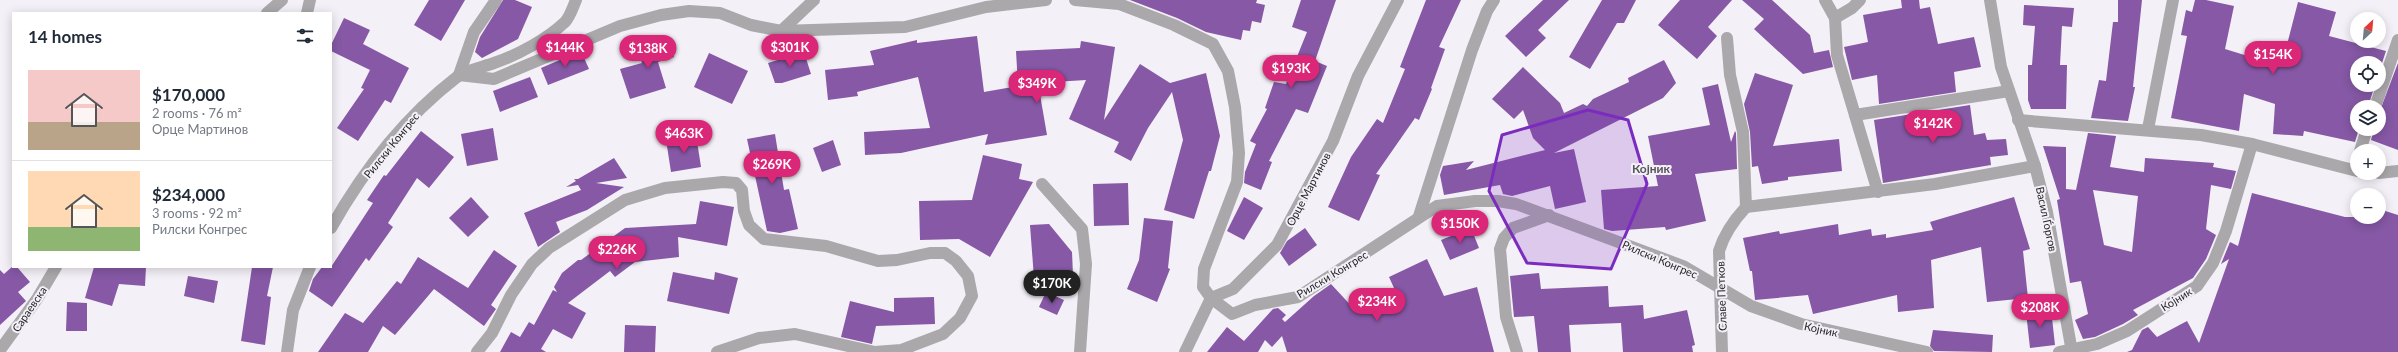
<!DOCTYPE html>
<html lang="en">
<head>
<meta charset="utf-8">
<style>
	:root { --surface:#fff; --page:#f2f2f3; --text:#1f2937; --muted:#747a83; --line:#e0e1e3; --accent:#db2777 }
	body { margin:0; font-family:Lato,sans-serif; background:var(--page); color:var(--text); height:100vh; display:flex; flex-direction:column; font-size:15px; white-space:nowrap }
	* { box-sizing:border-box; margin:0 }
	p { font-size:13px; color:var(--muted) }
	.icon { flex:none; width:22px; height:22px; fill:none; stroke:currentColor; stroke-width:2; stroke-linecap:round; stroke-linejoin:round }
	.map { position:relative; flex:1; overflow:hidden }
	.sheet { position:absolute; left:12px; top:12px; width:320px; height:256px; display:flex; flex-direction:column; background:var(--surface); border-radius:0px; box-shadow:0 2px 10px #0003 }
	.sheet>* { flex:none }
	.needle { width:26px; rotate:26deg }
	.fabs { position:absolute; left:2350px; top:12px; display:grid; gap:8px }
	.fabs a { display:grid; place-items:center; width:36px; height:36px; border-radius:50%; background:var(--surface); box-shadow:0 2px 10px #0003; font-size:20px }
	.price { position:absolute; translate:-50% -34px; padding:0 9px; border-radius:14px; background:var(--accent); color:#fff; font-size:13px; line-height:26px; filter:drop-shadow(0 1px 2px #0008) }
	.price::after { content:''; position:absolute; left:50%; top:24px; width:12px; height:9px; margin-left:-6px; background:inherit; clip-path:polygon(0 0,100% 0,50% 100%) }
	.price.active { background:#222; color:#fff }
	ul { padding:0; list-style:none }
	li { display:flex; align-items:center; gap:12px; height:100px; padding:0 16px }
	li+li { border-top:1px solid var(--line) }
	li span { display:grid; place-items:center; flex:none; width:112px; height:80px; border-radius:0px; color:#555 }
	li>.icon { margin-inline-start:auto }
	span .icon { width:48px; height:48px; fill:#fffc; stroke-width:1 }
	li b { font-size:17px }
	h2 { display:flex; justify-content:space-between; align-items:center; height:48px; padding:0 16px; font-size:17px }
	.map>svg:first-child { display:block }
	.building { fill:#8658a5; fill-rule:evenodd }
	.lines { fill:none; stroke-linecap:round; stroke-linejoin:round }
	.street { stroke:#aaa8ab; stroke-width:12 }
	.marked { fill:#7b2cbf; fill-opacity:0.2; stroke:#7b2cbf; stroke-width:3; stroke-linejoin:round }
	.labels { text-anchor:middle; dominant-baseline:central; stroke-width:4; stroke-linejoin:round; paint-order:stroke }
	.street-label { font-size:11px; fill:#272528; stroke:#f4f0f7 }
	.neighbourhood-label { font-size:12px; font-weight:bold; fill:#57545a; stroke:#f4f0f7 }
</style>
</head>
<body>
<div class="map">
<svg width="2398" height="352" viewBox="0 0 2398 352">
	<rect width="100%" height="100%" fill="#f4f0f7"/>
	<g class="building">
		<polygon points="429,0 465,0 441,41 414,25"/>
		<polygon points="503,0 515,0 532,7 518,39 482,58 475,52 480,37"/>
		<polygon points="1130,0 1257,0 1256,3 1265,5 1261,23 1252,21 1250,31 1243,30 1241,40 1206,32 1177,18"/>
		<polygon points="1301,0 1336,0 1315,61 1327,66 1308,113 1296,109 1269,161 1272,162 1261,190 1244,183 1245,172 1256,144 1250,141 1267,109 1265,108 1274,82 1286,84 1307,32 1292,27"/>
		<polygon points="1426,0 1461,0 1439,47 1445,49 1431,88 1432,89 1419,120 1415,118 1376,174 1380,175 1359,221 1328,207 1351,157 1377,119 1383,123 1405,69 1400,67"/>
		<polygon points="1543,0 1569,0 1538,30 1546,38 1526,57 1505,36"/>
		<polygon points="1602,0 1636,0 1624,23 1617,23 1590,69 1569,57"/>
		<polygon points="1680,0 1732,0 1708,27 1717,36 1697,59 1658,25"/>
		<polygon points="1742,0 1772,0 1810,35 1814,53 1829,50 1833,67 1803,74 1754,29 1764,19"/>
		<polygon points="1901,0 1919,0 1920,9 1930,7 1938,44 1974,37 1981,67 1954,72 1956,92 1879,104 1877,75 1852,80 1844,47 1868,42 1863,15 1902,8"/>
		<polygon points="2118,0 2142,0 2133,87 2135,87 2128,121 2091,118 2099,80 2106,81 2113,22 2118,22"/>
		<polygon points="2195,0 2206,0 2234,6 2225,49 2277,65 2282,64 2298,2 2336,12 2329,36 2386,51 2379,72 2379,63 2357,63 2357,85 2375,85 2368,107 2357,107 2357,129 2359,129 2355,142 2304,131 2303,136 2273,134 2275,104 2244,94 2239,131 2171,118 2187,36 2181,35 2186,10 2192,12"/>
		<polygon points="2024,5 2074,8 2072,27 2062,26 2060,65 2067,65 2066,109 2031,109 2028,100 2028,65 2032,65 2035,26 2023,25"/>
		<polygon points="344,18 370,30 363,44 409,68 391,103 385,100 358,141 337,128 364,89 361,88 370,70 331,51 331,45"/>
		<polygon points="977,36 984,92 1018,86 1016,51 1080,48 1081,41 1115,47 1104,120 1140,64 1170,83 1206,73 1220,136 1211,171 1209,171 1194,219 1164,210 1183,140 1172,92 1148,128 1131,161 1114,152 1119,142 1069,119 1086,80 1038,83 1047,135 985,145 988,134 901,153 865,155 864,132 930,128 918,77 857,92 858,96 828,100 825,70 874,65 870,51 917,40 917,43"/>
		<polygon points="668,37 674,57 658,62 666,88 630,99 620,69 642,63 637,47"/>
		<polygon points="581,51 589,69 548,85 541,68"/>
		<polygon points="804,52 811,74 782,83 775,83 768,63"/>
		<polygon points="709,53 748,71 732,104 694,87"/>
		<polygon points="1664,60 1676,83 1663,98 1554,153 1574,149 1586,202 1555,209 1550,186 1512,196 1503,194 1500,185 1444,195 1440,175 1443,166 1474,161 1466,170 1545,150 1533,138 1523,110 1514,119 1492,99 1523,67 1560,103 1564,113 1583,104 1587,106 1593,99 1629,82 1628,78"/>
		<polygon points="2398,63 2398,150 2371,140 2374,129 2379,129 2379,113"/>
		<polygon points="1755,73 1793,85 1773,146 1839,139 1842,171 1788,177 1788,180 1762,184 1758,166 1752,167 1750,132 1744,104"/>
		<polygon points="530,77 538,97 500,112 493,91"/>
		<polygon points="1718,84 1731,142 1735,131 1736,133 1737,169 1695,174 1706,221 1666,230 1665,227 1612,231 1604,229 1601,190 1658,186 1648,136 1710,125 1702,88"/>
		<polygon points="1970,105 1974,135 1985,133 1987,140 2006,139 2008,155 1990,157 1991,165 1883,183 1874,120"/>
		<polygon points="493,128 498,160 467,166 461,134"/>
		<polygon points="421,131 454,157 429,188 417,178 388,223 393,227 369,261 366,258 332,307 309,291 313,279 322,267 331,267 373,203 367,200 384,175 386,176"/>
		<path d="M2088 133 2116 136 2110 167 2144 172 2145 158 2214 163 2213 167 2236 171 2231 189 2211 185 2206 229 2216 235 2206 259 2193 278 2133 310 2138 315 2123 324 2095 337 2083 339 2075 320 2088 314 2081 281 2070 283 2057 200 2060 199 2043 146 2066 147V189L2076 190ZM2093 190 2138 196 2132 252 2104 245Z"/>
		<polygon points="775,134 784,190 789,189 798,229 780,233 767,231 747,139"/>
		<polygon points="696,135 701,167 671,172 666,140"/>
		<polygon points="833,140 841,165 822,172 813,148"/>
		<polygon points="983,155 1022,164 1019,179 1033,182 990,257 959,239 920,240 919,201 972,200"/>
		<polygon points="614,158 627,178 596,183 624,187 587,210 556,222 560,232 538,247 524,213 581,190 578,185 566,187 576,181 574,179 578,179"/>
		<polygon points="1128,183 1129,225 1094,226 1093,184"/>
		<polygon points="2252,193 2345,217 2379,217 2379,209 2398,215 2398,352 2127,352 2132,350 2142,330 2148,327 2157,337 2187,321 2199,343 2229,259 2221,264 2230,242 2238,246"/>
		<polygon points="471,197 489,217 468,237 449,218"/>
		<polygon points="1244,197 1263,208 1244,240 1227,231"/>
		<polygon points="2014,197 2030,249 2023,251 2028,298 1987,302 1981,247 1931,260 1934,308 1898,312 1897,295 1813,314 1808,295 1755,300 1752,271 1750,271 1743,238 1779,231 1780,234 1838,224 1839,235 1871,229 1872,236 1886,234 1886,238 1933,230 1930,222"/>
		<polygon points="700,201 734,207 727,246 678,237 679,257 635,262 615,277 610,271 568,303 586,313 572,339 553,329 541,349 546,352 500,352 511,332 520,337 529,322 534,325 553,290 557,292 554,287 562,273 578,260 581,260 625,228 696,224"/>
		<polygon points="1144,218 1173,221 1168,268 1170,269 1157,302 1127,289 1139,260"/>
		<polygon points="1049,224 1072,252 1073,275 1034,278 1030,225"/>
		<polygon points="1305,228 1317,245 1289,266 1280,253 1287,241"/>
		<polygon points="1471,228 1479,248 1450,260 1441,240"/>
		<polygon points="494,250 517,266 491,305 496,309 484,326 434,289 395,335 383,326 368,352 318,352 345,313 363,323 397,281 401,284 418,257 468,288"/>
		<polygon points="1427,259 1444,296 1477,287 1494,352 1287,352 1282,336 1272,347 1265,340 1258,352 1207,352 1227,327 1244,341 1273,309 1278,308 1286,315 1282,319 1285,322 1314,296 1331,284 1357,312 1399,299 1389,277"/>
		<polygon points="13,266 17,267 30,282 18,292 26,301 0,325 0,270 4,274"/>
		<polygon points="94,267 146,267 145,286 119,284 112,306 85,298"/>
		<polygon points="252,267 273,267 267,296 271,297 265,345 241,341"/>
		<polygon points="673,272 714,280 715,272 738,278 729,314 667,301"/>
		<polygon points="1539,273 1541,289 1608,286 1609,307 1643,305 1644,319 1687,310 1695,345 1692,346 1693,352 1623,352 1621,323 1569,325 1571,352 1538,352 1534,316 1514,317 1510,276"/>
		<polygon points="188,276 218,281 214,303 184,296"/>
		<polygon points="1046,292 1064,300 1057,315 1039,307"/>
		<polygon points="934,297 935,324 876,326 872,344 841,337 850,301 894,312 894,298"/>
		<polygon points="67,302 87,303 87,331 66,331"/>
		<polygon points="2051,309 2055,345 2030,348 2026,312"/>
		<polygon points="625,325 656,326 655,352 624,352"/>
		<polygon points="1933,330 1993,335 1992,352 1934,351 1930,346"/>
	</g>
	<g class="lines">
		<g class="street">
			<polyline points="1075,0 1119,4 1174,25 1213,44 1228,71 1235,107 1239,153 1237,182 1204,269 1203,287 1211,298 1232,314 1255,305 1298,297 1437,206 1475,201 1498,201 1516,204 1683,266 1751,306 1801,324 1927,352"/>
			<polyline points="1825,0 1835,18 1837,55 1878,192"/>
			<polyline points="1990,0 2001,67 2035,166 2047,212 2072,352"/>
			<polyline points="267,13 282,0"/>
			<polyline points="307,13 310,0"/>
			<polyline points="1835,18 1852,8 1860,0"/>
			<polyline points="781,31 814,0"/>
			<polyline points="1727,38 1730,75 1743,132 1746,207"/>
			<polyline points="459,75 494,79 620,26 661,15 689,11 720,13 751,25 781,31 905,27 986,7 1046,0"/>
			<polyline points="459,75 474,32 496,0"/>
			<polyline points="2375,107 2398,40"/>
			<polyline points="1855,115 2009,91"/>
			<polyline points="2018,120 2201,135 2252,144 2357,171"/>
			<polyline points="2148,129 2173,0"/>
			<polyline points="2360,151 2367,129"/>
			<polyline points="2379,173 2398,171"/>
			<polyline points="1042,184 1082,229 1086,264 1080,352"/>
			<polyline points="1419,216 1472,50 1487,11 1494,0"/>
			<path d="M331 228C363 171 405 117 457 77 467 70 483 67 494 63 518 55 547 39 565 22 570 17 573 7 576 0"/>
			<polyline points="0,350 37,299 56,267"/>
			<polyline points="287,352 293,310 310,267"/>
			<polyline points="477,352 492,333 511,295 532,264 549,248 625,200 665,188 723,182 736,183 742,190 744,211 749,225 764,239 826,246 878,261 897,260 930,253 945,253 956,261 968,276 972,296 960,318 943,334 901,350 875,352 795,334 759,338 717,352"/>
			<polyline points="1185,352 1211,298 1233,289 1277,245 1333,141 1358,76 1398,0"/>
			<polyline points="1517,352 1506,317 1500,249 1504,238 1513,228 1549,215"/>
			<path d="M1722 352 1719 251C1724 234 1734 220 1746 207L1935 184 2035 166"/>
			<polyline points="2059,352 2097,344 2127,331 2197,286 2213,263 2226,231 2252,144"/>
		</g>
	</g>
	<path class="marked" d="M1588 110 1628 120 1647 184 1611 269 1527 263 1489 191 1502 135Z"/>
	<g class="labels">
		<g class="street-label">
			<text transform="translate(391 145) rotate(-51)">Рилски Конгрес</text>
			<text transform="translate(1308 189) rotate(-62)">Орце Мартинов</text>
			<text transform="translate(2047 219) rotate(78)">Васил Ѓоргов</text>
			<text transform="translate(1660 259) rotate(23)">Рилски Конгрес</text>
			<text transform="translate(1332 274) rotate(-31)">Рилски Конгрес</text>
			<text transform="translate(1721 296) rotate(-92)">Славе Петков</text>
			<text transform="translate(2176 299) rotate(-32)">Којник</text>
			<text transform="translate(29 309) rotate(-56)">Сараевска</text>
			<text transform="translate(1821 329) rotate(12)">Којник</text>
		</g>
		<g class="neighbourhood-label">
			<text x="1651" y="168">Којник</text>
		</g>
	</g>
</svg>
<div class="fabs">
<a><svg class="needle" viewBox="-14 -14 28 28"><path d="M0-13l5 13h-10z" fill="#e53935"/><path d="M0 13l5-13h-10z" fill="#747a83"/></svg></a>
<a><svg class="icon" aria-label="locate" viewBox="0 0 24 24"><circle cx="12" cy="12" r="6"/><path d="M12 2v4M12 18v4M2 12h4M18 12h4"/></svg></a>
<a><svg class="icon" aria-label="layers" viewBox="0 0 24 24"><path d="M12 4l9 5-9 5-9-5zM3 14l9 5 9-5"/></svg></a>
<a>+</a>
<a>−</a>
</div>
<b class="price" style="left:565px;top:68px">$144K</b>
<b class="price" style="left:790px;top:68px">$301K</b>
<b class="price" style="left:648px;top:69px">$138K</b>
<b class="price" style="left:2273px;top:75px">$154K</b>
<b class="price" style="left:1291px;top:89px">$193K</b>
<b class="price" style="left:1037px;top:104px">$349K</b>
<b class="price" style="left:1933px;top:144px">$142K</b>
<b class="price" style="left:684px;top:154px">$463K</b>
<b class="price" style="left:772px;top:185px">$269K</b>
<b class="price" style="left:1460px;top:244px">$150K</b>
<b class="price" style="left:617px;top:270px">$226K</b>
<b class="price active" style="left:1052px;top:304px">$170K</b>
<b class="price" style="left:1377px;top:322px">$234K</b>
<b class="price" style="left:2040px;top:328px">$208K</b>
<section class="sheet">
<h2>14 homes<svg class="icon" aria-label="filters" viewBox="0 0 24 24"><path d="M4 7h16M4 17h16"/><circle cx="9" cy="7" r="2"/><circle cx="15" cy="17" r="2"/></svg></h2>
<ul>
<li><span style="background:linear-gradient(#f6c9c9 65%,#b9a48a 0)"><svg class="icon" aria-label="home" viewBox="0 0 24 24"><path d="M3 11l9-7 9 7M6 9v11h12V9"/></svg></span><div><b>$170,000</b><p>2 rooms · 76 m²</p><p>Орце Мартинов</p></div></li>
<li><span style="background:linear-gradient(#ffd9b3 70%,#8fb573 0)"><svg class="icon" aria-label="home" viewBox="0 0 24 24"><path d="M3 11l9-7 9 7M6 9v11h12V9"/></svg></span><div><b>$234,000</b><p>3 rooms · 92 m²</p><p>Рилски Конгрес</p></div></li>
</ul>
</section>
</div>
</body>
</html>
